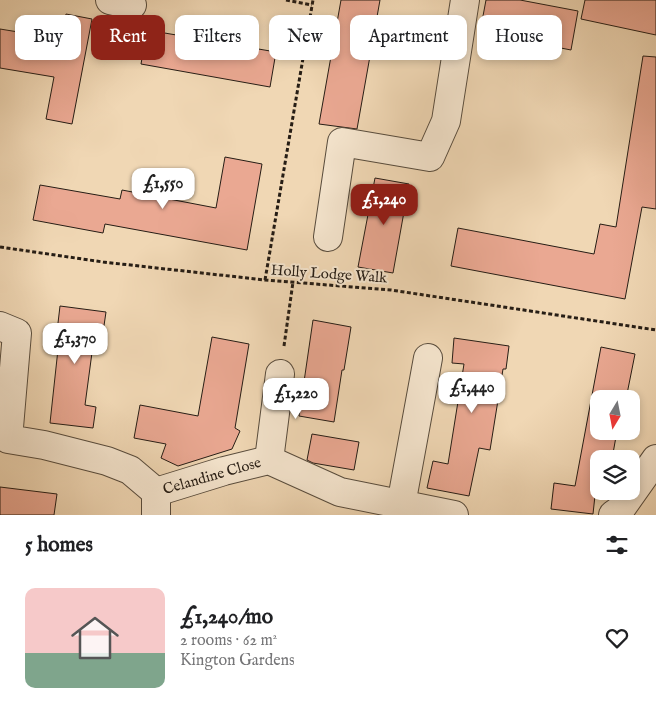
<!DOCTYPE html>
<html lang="en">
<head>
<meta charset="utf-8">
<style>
	:root { --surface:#fff; --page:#f6f6f6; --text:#202124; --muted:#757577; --accent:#8f2418 }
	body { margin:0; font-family:"IM FELL English",serif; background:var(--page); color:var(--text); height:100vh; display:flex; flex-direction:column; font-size:19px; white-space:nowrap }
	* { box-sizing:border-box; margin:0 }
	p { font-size:16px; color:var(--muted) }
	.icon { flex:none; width:28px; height:28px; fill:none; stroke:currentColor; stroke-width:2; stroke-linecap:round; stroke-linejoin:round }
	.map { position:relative; height:515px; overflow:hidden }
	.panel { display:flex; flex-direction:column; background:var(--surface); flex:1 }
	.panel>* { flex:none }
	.top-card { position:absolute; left:15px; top:15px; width:626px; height:45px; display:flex; gap:10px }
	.needle { width:32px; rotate:190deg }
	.tools { position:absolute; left:590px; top:390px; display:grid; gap:10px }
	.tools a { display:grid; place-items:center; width:50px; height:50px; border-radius:10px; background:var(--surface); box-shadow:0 2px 8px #0003; font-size:25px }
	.price { position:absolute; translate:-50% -42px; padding:0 11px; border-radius:10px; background:#fff; color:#222; font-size:16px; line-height:32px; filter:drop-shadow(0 1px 2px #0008) }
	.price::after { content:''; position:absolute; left:50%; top:30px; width:15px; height:11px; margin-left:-8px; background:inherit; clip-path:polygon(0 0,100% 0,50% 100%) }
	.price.on { background:var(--accent); color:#fff }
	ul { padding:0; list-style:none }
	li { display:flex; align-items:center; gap:15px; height:125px; padding:0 25px }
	li span { display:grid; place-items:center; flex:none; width:140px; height:100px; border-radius:10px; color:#555 }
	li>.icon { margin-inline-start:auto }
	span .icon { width:60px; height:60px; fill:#fffc; stroke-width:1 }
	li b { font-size:21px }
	h2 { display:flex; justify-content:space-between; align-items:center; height:60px; padding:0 25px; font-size:21px }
	.pill { padding:0 18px; border-radius:10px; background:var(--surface); box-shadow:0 2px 8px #0003; font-size:18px; line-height:45px }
	.pill.on { background:var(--accent); color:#fff }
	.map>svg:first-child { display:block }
	.building { fill:#eaa892; stroke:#261d15 }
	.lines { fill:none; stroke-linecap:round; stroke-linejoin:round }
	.minor-casing { stroke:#584c3d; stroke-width:30 }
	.path { stroke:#261d15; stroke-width:3; stroke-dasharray:4 2.5; stroke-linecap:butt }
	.minor { stroke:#f5e5ce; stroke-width:28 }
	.labels { text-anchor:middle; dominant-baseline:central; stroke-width:4; stroke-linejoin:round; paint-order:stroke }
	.street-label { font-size:15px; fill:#261d15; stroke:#f5e5ce }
</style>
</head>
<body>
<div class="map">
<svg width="656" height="515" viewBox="0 0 656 515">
	<rect width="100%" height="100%" fill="#f0d7b4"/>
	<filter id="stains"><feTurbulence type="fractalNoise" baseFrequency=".004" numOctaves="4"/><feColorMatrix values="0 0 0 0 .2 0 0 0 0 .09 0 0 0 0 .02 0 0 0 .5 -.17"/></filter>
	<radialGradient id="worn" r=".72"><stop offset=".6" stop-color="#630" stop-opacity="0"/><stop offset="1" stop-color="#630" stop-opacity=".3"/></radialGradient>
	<g class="building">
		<polygon points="341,0 380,0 357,129 319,124"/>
		<polygon points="486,0 520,0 578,11 571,50 480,32"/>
		<polygon points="585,0 656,0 656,35 581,19"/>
		<polygon points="66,14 92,19 72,124 46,119 54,77 0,68 0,29 61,39"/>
		<polygon points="147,30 276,52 270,87 141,64"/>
		<polygon points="643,56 656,57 656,209 642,207 625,299 451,266 458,228 594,254 600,224 616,227"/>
		<polygon points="225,157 262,164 247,250 105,224 103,233 33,220 40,185 120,199 122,190 216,208"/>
		<polygon points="375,178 409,184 393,273 358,267"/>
		<polygon points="60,306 106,312 101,346 93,345 85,405 96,407 93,428 50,423 59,340 56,340"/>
		<polygon points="313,320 351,327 344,370 342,370 334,422 299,416"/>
		<polygon points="212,337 249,344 235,428 240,431 232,449 178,466 161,458 166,444 134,438 140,405 198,416"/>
		<polygon points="454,338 509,346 506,369 503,369 490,450 479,448 469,496 427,488 433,461 448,464 464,364 452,363"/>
		<polygon points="601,347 635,354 626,399 599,399 599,431 617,431 612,459 599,459 593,514 551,509 554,483 575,486"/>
		<polygon points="312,434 359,442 354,470 313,463 307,460"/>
		<polygon points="0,487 57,494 54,515 0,515"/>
	</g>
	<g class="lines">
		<defs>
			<g id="minor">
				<polyline points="110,0 132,5"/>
				<polyline points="328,237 342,142 430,157 446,121 465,0"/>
				<polyline points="0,326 17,333 8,439 44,445 107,461 130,470 156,492 156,515"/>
				<polyline points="269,460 280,374"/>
				<polyline points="156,492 224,471 269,460 340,492 454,515"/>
				<polyline points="401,505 428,358"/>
				<polyline points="613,515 620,510 656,459"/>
			</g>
		</defs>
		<use href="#minor" class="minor-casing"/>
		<g class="path">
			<polyline points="286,0 312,5"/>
			<polyline points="0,247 103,262 265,280 391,290 656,330"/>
			<polyline points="265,280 313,0"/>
			<polyline points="284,346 293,282"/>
		</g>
		<use href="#minor" class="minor"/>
	</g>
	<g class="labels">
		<g class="street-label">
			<text transform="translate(329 274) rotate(4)">Holly Lodge Walk</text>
			<text transform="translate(212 476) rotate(-16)">Celandine Close</text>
		</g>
	</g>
	<rect width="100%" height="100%" filter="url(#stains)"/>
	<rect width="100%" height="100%" fill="url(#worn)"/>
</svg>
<div class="tools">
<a><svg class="needle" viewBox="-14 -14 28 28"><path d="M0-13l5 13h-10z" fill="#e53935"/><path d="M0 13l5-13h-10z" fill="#757577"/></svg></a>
<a><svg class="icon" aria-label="layers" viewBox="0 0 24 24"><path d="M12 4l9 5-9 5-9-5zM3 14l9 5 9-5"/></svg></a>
</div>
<b class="price" style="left:163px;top:210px">£1,550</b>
<b class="price on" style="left:384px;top:226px">£1,240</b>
<b class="price" style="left:75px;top:365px">£1,370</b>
<b class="price" style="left:472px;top:414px">£1,440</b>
<b class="price" style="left:296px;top:420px">£1,220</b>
<div class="top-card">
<a class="pill">Buy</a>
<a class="pill on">Rent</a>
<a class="pill">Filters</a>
<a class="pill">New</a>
<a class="pill">Apartment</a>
<a class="pill">House</a>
</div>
</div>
<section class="panel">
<h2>5 homes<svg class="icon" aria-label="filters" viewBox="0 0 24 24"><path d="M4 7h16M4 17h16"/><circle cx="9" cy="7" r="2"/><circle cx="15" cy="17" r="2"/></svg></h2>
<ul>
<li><span style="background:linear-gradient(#f6c9c9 65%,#7fa58c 0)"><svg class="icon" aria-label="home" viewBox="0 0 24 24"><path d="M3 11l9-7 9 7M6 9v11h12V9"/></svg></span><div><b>£1,240/mo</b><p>2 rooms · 62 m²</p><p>Kington Gardens</p></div><svg class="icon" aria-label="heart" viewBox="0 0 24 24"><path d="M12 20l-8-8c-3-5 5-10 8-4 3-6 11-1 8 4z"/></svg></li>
</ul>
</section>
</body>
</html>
